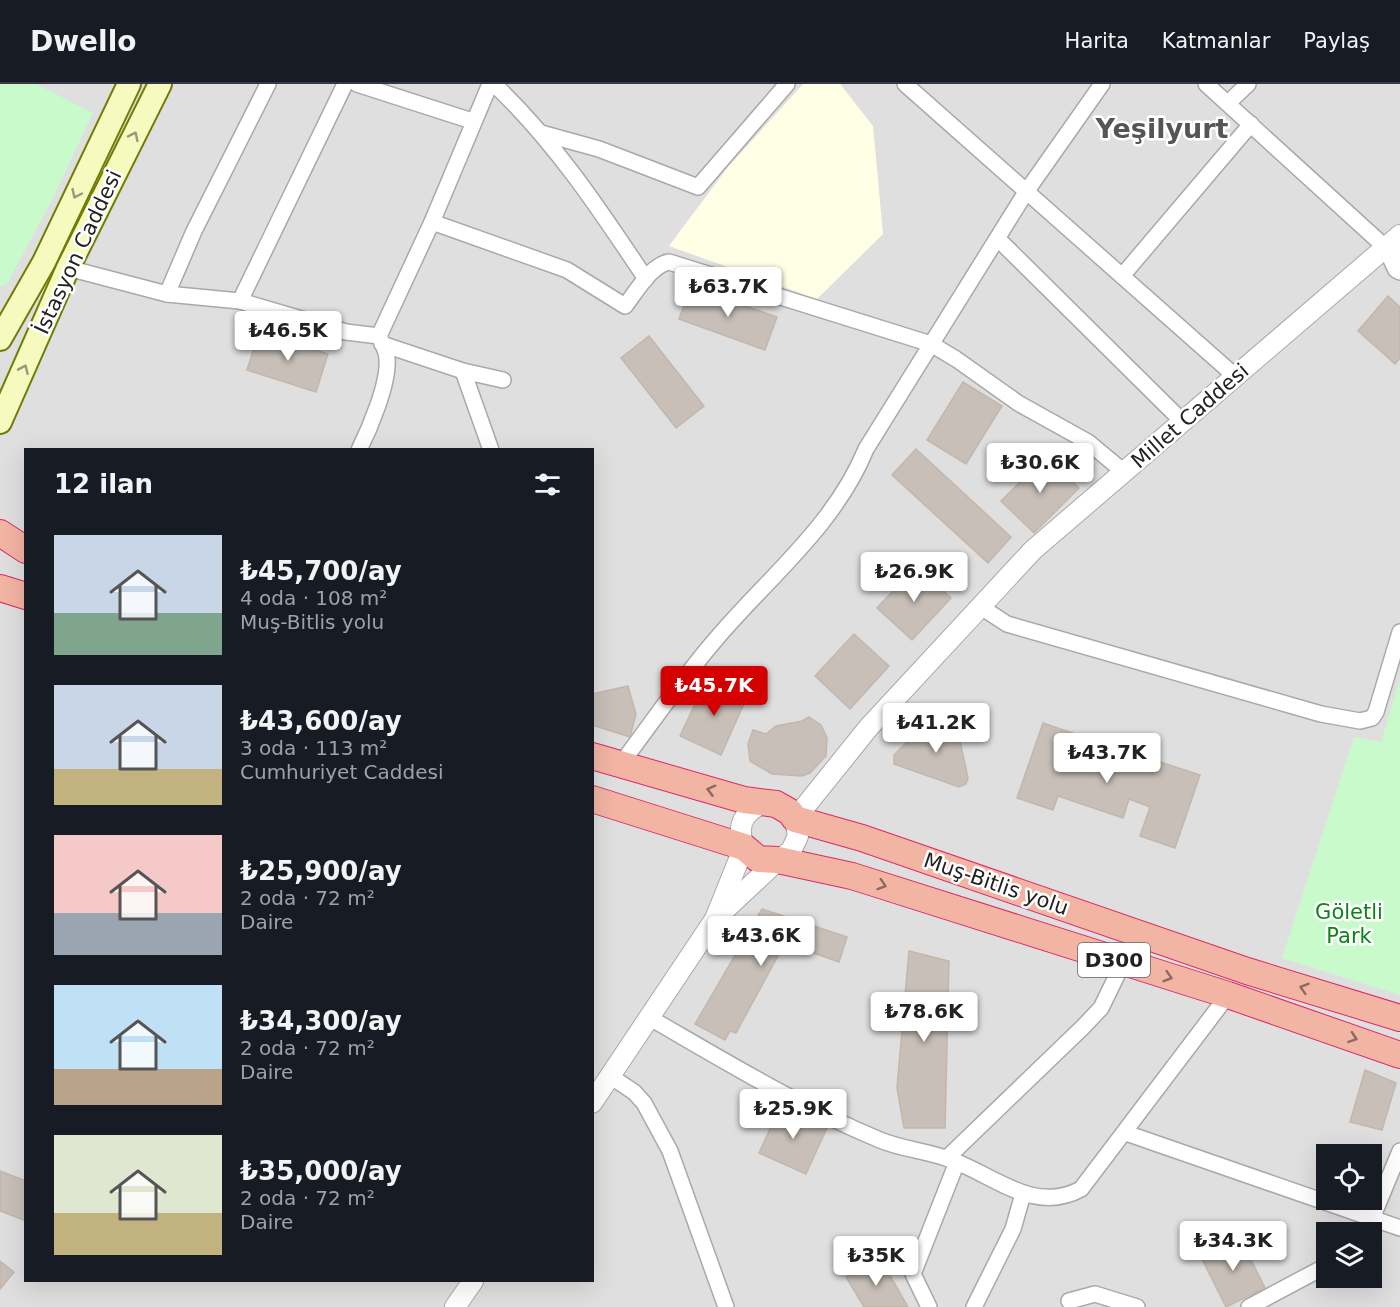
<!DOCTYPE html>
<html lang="tr">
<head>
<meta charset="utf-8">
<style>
	:root { --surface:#171b24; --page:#20242c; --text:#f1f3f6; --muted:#9ea1a6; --line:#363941; --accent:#d40000 }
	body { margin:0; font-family:"DejaVu Sans",sans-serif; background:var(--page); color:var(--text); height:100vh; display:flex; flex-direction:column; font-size:22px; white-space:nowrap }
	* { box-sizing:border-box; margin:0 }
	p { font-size:20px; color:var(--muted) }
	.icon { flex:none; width:33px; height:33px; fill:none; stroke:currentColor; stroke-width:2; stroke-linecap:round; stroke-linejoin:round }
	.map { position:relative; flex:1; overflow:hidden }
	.panel { position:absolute; left:24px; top:364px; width:570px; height:834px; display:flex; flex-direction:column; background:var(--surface); border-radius:0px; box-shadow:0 6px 24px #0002 }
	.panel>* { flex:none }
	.buttons { position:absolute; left:1316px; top:1060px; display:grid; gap:12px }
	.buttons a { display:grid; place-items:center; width:66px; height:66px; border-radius:0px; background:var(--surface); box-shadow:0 6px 24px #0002; font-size:30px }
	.price { position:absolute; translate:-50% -51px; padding:0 14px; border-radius:6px; background:#fff; color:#222; font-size:20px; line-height:39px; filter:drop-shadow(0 2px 3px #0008) }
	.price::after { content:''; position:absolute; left:50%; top:36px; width:18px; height:14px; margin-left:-9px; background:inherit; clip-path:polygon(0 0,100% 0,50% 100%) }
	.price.selected { background:var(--accent); color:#fff }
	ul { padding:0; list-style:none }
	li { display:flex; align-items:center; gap:18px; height:150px; padding:0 30px }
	li span { display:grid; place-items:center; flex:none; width:168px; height:120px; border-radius:0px; color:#555 }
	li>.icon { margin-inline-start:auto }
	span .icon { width:72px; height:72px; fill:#fffc; stroke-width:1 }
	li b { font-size:26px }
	h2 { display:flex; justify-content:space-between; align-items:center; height:72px; padding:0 30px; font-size:26px }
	header { display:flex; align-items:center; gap:36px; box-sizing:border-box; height:84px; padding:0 30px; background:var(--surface); border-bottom:2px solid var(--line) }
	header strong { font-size:28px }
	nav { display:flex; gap:33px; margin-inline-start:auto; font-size:21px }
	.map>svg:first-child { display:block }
	.residential { fill:#e0dfdf; fill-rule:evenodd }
	.education { fill:#ffffe5 }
	.park { fill:#c8facc }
	.building { fill:#c7bfb8; stroke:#c4b6ab; stroke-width:1.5 }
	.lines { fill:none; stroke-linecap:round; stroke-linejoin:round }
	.minor-casing { stroke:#a9a9a9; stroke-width:18 }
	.tertiary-casing { stroke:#a9a9a9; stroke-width:22 }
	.secondary-casing { stroke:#707d05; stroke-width:26 }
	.trunk-casing { stroke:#dc2a67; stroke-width:28 }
	.minor { stroke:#fff; stroke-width:15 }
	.tertiary { stroke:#fff; stroke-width:20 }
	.secondary { stroke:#f7fabf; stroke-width:22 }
	.trunk { stroke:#f2b4a3; stroke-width:26 }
	.oneway { stroke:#979978 }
	.oneway2 { stroke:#8a6b62 }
	.labels { text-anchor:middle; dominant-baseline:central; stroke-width:5; stroke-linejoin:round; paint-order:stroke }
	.shield { fill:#fff; stroke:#646464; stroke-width:1.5 }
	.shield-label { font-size:20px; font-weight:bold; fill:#222 }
	.street-label { font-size:21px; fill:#222; stroke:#fff }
	.park-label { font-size:21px; fill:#0c8416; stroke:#fff }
	.district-label { font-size:27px; font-weight:bold; fill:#555; stroke:#fff }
</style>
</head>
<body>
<header>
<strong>Dwello</strong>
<nav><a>Harita</a><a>Katmanlar</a><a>Paylaş</a></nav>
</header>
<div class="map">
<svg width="1400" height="1223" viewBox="0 0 1400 1223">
	<rect width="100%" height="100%" fill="#f2efe9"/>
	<path class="residential" d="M0 0H1400V1223H0ZM26 366H592V1197H26ZM1326 1071H1371V1116H1326ZM1326 1149H1371V1194H1326Z"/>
	<polygon class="education" points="803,0 840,0 873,42 883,150 817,215 669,162 728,83"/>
	<g class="park">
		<polygon points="0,0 36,0 93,29 53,114 7,200 0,203"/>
		<polygon points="1400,595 1400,911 1282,874 1354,653 1381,658"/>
	</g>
	<g class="building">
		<polygon points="691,203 777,233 765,266 679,235"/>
		<polygon points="1388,212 1400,223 1400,274 1395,280 1358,247"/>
		<polygon points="259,248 328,270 316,308 247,286"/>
		<polygon points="649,252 704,322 676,344 621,274"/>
		<polygon points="963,298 1002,322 966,380 927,356"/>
		<polygon points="916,365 1011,453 988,479 892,391"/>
		<polygon points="1047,371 1079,404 1034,449 1001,417"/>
		<polygon points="916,482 951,514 912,556 877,524"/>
		<polygon points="854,550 889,582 850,625 815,592"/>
		<polygon points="707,595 747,613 721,671 680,652"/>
		<polygon points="628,602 636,630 630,653 592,641 592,610"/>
		<polygon points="809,633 821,641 827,654 826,672 810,689 802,692 772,690 750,677 748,660 753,646 766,650 776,642 802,637"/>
		<polygon points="951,634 957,643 968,694 966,700 959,703 894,680 894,671 925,640 932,645 943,635"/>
		<polygon points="1043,639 1078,651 1075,660 1156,688 1160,678 1200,691 1175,764 1140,752 1150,723 1129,715 1123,734 1058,712 1053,726 1017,714"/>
		<polygon points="762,825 847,853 839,878 785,859 736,949 730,947 725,956 695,940"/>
		<polygon points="909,867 949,877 945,1044 904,1044 897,1004"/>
		<polygon points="1365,986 1396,999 1382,1046 1350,1038"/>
		<polygon points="780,1023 827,1044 806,1090 759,1069"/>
		<polygon points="0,1087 26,1097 26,1137 0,1127"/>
		<polygon points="1240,1154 1265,1204 1226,1223 1201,1173"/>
		<polygon points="880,1174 908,1223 864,1223 846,1193"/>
		<polygon points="0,1177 14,1188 0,1205"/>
	</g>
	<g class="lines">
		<defs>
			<g id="minor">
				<polyline points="357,0 472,37"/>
				<path d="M494 0C555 58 600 126 646 195"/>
				<polyline points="905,0 1235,292"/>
				<polyline points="1206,0 1385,163 1400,170"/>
				<polyline points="1228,19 1248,0"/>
				<polyline points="541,49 599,65 698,103 787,0"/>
				<path d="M432 138 567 186 625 222C636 208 651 181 669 178L931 260 956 275 1018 319 1088 358 1124 388"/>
				<polyline points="998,155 1183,338"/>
				<polyline points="1385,163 1396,186 1400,188"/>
				<polyline points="68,184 167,210 240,217 346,248 379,252"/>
				<polyline points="1122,192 1251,40"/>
				<polyline points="167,210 194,147 268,0"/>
				<polyline points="240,217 345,0"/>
				<polyline points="382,260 463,287 503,296"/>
				<polyline points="463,287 491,366"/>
				<path d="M359 366C370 344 389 299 387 275 387 267 382 259 379 252L432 138 490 0"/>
				<polyline points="981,523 1007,540 1321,630 1360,637 1372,634 1376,628 1400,548"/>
				<path d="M620 681C652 639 682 594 717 554 769 493 835 441 866 365L1026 108 1102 0"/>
				<path d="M650 934C725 977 800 1023 880 1056 904 1066 930 1067 954 1077 996 1093 1035 1130 1081 1105L1228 911"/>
				<polyline points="610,992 634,1008 644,1019 670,1067 726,1223"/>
				<polyline points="1126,1049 1400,1144"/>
				<polyline points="947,1074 1083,943 1101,924 1123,879"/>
				<polyline points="1366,1149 1400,1067"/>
				<polyline points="1069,1217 1095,1210 1137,1223"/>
				<polyline points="929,1223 913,1190 957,1078"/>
				<polyline points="974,1223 1013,1145 1023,1110"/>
				<polyline points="1249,1223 1326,1182"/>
			</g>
			<g id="tertiary">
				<polyline points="715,835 778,776 791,767 798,752 795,735 869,643 1033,466 1400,151"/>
				<path d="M592 1019 715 835 744 763C736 743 743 728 762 720"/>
				<polyline points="455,1223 473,1197"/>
			</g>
			<g id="secondary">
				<polyline points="0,255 44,178 129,0"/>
				<polyline points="0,338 68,184 160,0"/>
			</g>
			<g id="trunk">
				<polyline points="0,449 26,466"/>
				<polyline points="0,504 26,512"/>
				<polyline points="592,672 744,716 776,720 790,728 795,735 862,754 1247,887 1400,934"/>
				<polyline points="592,715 744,763 758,775 778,776 852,792 1228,911 1400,971"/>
			</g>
		</defs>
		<use href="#minor" class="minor-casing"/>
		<use href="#tertiary" class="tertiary-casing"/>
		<use href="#secondary" class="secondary-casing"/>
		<use href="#trunk" class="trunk-casing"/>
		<use href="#minor" class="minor"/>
		<use href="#tertiary" class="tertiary"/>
		<use href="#secondary" class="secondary"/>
		<use href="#trunk" class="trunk"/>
	</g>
	<defs><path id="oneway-chevron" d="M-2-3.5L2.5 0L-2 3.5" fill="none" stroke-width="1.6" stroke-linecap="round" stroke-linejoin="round" transform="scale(1.5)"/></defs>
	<g class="oneway">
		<use href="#oneway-chevron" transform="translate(134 52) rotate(-64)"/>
		<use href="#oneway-chevron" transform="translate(76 110) rotate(115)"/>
		<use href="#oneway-chevron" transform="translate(24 285) rotate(-66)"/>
	</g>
	<g class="oneway2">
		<use href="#oneway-chevron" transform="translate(711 706) rotate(-165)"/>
		<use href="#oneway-chevron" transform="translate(882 801) rotate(18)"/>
		<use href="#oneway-chevron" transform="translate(1168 893) rotate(17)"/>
		<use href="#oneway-chevron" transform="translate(1304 904) rotate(-163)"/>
		<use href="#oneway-chevron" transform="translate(1353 954) rotate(19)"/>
	</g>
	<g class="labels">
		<rect class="shield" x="1078" y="859" width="72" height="34" rx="4.5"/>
		<g class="shield-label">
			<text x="1114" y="876">D300</text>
		</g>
		<g class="street-label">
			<text transform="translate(78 168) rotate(-65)">İstasyon Caddesi</text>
			<text transform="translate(1190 332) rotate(-41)">Millet Caddesi</text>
			<text transform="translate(996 800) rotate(19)">Muş-Bitlis yolu</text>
		</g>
		<g class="park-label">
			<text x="1349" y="828">Göletli<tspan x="1349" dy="24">Park</tspan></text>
		</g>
		<g class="district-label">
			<text x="1162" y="44">Yeşilyurt</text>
		</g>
	</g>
</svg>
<div class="buttons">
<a><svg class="icon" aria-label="locate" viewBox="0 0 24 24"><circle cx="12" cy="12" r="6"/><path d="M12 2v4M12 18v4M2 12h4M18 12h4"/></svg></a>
<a><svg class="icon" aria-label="layers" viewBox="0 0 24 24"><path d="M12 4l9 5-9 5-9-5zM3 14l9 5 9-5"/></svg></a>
</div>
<b class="price" style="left:728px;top:234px">₺63.7K</b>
<b class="price" style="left:288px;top:278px">₺46.5K</b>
<b class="price" style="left:1040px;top:410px">₺30.6K</b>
<b class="price" style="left:914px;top:519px">₺26.9K</b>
<b class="price selected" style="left:714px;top:633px">₺45.7K</b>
<b class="price" style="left:936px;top:670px">₺41.2K</b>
<b class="price" style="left:1107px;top:700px">₺43.7K</b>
<b class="price" style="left:761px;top:883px">₺43.6K</b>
<b class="price" style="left:924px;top:959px">₺78.6K</b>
<b class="price" style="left:793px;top:1056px">₺25.9K</b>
<b class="price" style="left:1233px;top:1188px">₺34.3K</b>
<b class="price" style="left:876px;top:1203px">₺35K</b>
<section class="panel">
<h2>12 ilan<svg class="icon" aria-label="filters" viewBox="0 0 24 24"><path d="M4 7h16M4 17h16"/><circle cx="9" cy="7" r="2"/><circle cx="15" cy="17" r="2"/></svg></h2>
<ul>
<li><span style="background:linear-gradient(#c9d6e8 65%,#7fa58c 0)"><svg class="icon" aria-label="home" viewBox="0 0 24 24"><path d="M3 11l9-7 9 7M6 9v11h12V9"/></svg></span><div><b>₺45,700/ay</b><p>4 oda · 108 m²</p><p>Muş-Bitlis yolu</p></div></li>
<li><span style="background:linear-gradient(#c9d6e8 70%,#c2b280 0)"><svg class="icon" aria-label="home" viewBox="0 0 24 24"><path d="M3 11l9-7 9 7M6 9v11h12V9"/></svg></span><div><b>₺43,600/ay</b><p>3 oda · 113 m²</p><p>Cumhuriyet Caddesi</p></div></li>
<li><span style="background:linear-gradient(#f6c9c9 65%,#9aa5b1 0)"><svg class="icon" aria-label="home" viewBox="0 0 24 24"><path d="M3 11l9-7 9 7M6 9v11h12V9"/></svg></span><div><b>₺25,900/ay</b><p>2 oda · 72 m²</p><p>Daire</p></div></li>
<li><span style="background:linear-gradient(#bfe0f5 70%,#b9a48a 0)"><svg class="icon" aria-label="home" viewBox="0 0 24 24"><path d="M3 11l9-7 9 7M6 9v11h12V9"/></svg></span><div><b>₺34,300/ay</b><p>2 oda · 72 m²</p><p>Daire</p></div></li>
<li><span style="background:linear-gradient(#dfe7d0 65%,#c2b280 0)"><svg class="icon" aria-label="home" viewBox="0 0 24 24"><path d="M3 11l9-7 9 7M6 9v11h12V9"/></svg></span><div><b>₺35,000/ay</b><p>2 oda · 72 m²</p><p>Daire</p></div></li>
</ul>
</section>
</div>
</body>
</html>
